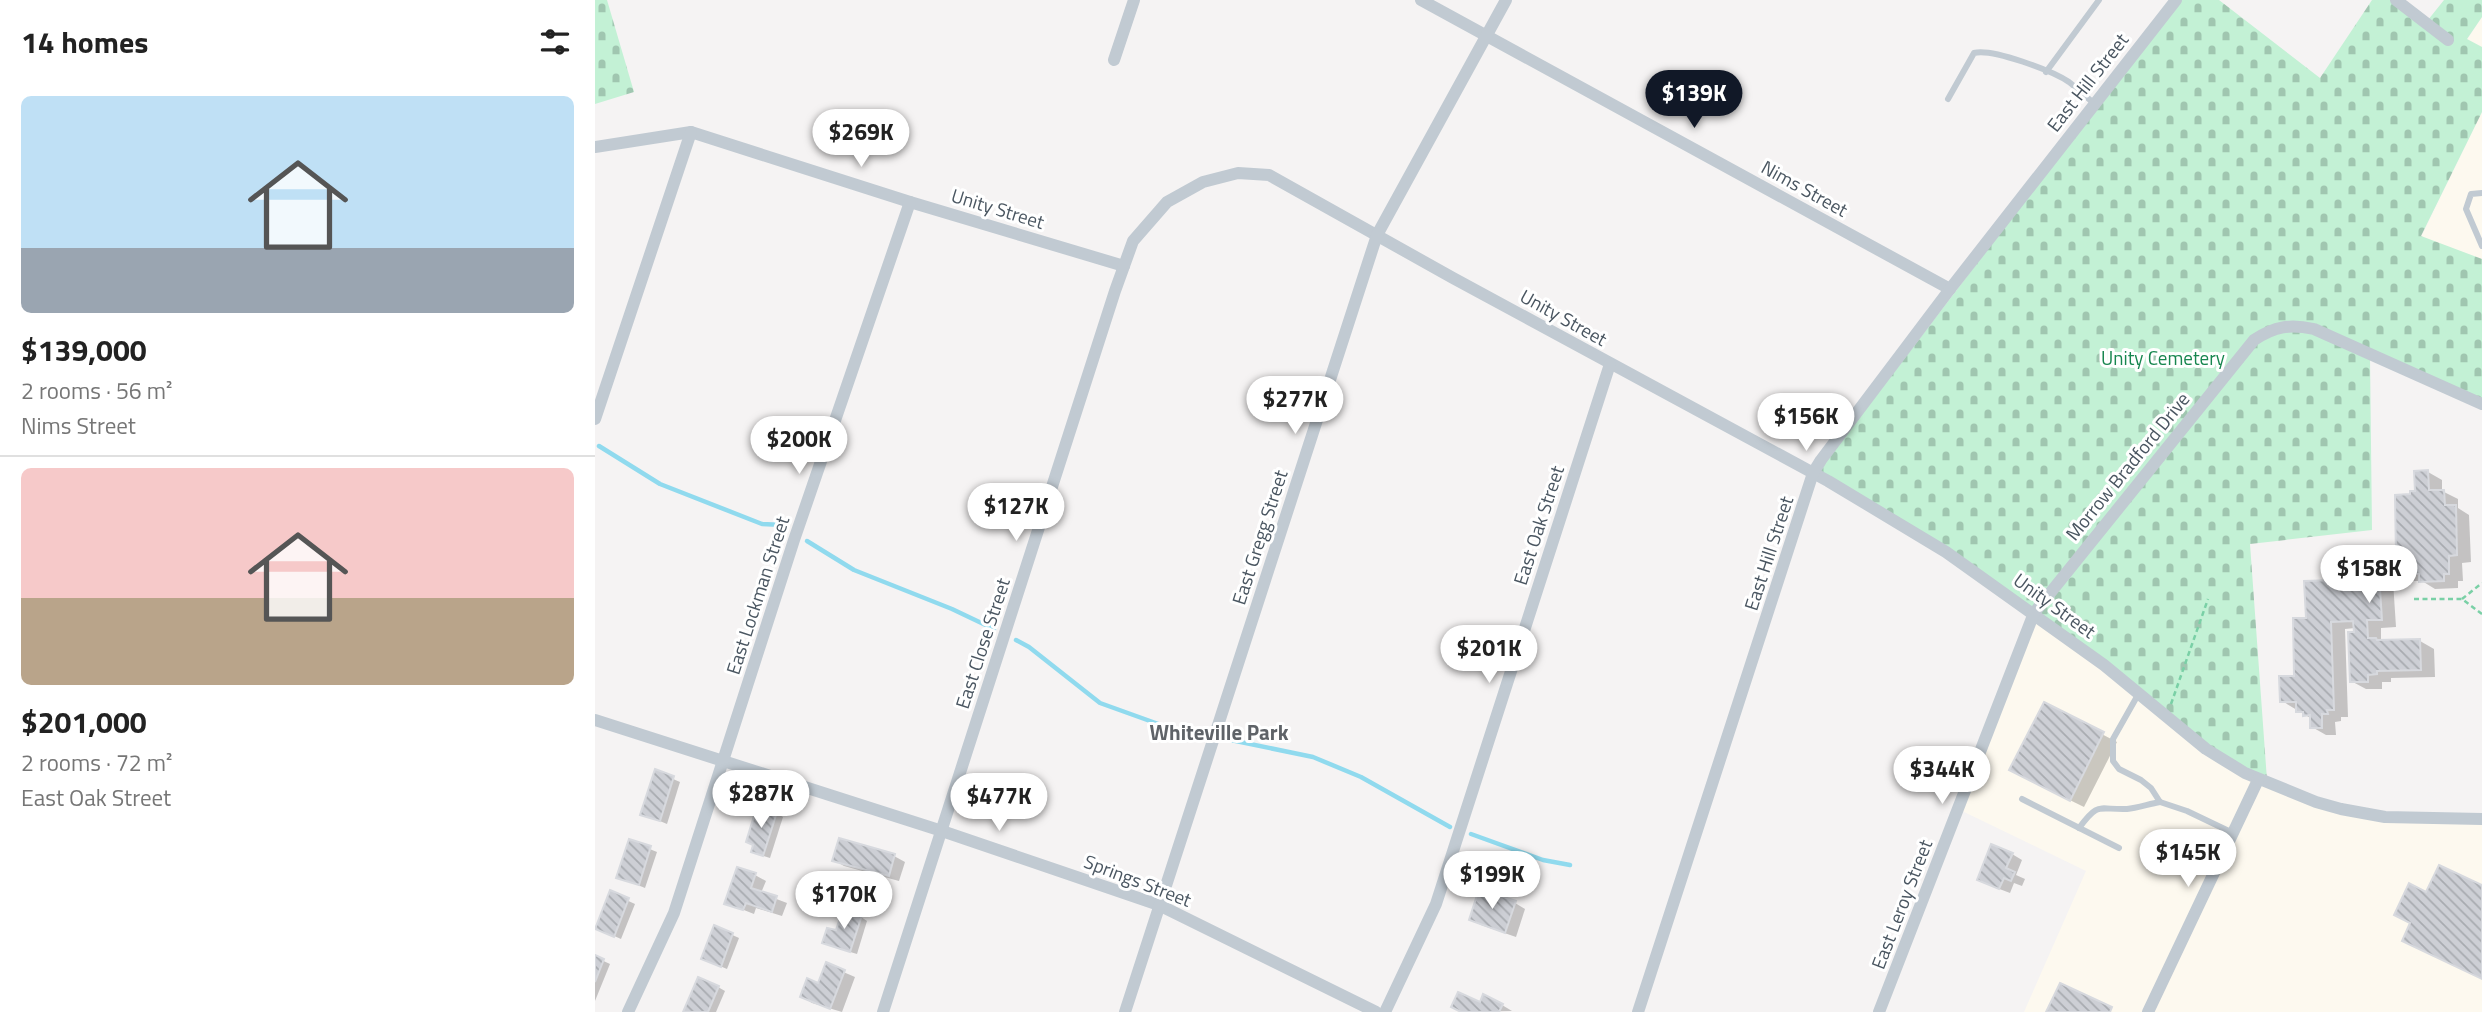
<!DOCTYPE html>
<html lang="en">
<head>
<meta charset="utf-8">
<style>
	:root { --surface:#fff; --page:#f6f6f6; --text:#222; --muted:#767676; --line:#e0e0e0; --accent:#111827 }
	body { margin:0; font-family:"Titillium Web",sans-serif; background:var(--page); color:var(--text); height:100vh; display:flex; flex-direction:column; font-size:26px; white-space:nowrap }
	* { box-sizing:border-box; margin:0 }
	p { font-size:23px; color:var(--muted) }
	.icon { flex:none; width:38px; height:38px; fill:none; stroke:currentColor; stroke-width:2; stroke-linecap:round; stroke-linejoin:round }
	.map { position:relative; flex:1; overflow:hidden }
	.drawer { display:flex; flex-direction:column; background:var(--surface); width:595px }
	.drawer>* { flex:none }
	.price { position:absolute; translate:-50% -60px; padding:0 16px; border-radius:24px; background:#fff; color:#222; font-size:23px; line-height:46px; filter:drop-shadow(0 2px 4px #0008) }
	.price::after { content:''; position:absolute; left:50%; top:42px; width:21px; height:16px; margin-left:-10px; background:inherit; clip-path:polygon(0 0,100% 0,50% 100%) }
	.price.current { background:var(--accent); color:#fff }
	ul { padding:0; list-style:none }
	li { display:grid; align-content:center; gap:14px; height:371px; padding:0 21px }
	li+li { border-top:2px solid var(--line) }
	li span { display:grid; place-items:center; height:217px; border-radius:10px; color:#555 }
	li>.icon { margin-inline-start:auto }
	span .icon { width:126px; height:126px; fill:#fffc; stroke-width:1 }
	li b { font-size:30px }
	h2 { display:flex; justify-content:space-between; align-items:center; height:84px; padding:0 21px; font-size:30px }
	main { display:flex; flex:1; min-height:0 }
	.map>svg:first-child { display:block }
	.commercial { fill:#fdf9ef }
	.cemetery { fill:url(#cemetery-stones) }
	.shadow { fill:#0003 }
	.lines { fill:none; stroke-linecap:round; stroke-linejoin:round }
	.stream { stroke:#90daee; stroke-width:4.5 }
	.building { fill:url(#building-back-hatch); stroke:#d7d9de; stroke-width:2 }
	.path { stroke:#7ad0a6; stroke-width:2.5; stroke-dasharray:5 3.5; stroke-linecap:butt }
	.lane { stroke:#c1cad2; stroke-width:6 }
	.street { stroke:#c1cad2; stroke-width:12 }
	.labels { text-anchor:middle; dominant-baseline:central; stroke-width:6; stroke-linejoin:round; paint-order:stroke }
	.street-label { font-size:19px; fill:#4a5661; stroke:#fff }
	.park-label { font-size:19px; fill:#17864f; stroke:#fff }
	.neighbourhood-label { font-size:21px; font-weight:bold; fill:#5f6368; stroke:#fff }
</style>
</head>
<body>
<main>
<section class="drawer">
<h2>14 homes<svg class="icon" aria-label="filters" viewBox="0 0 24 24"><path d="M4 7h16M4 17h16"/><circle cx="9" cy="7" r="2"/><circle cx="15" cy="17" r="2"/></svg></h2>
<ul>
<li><span style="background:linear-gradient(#bfe0f5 70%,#9aa5b1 0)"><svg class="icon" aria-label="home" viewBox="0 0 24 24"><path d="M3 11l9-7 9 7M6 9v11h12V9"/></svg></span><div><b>$139,000</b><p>2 rooms · 56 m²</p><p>Nims Street</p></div></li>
<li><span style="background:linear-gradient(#f6c9c9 60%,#b9a48a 0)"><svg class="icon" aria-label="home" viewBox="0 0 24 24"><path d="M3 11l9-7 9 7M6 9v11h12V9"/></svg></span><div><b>$201,000</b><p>2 rooms · 72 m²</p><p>East Oak Street</p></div></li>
</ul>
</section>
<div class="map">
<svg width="1887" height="1012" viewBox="0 0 1887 1012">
	<defs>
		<pattern id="cemetery-stones" width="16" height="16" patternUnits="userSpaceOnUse" patternTransform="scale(1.75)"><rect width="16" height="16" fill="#c3f1d5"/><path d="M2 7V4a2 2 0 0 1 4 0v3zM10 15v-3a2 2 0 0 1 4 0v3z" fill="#a0c6b0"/></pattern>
		<pattern id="building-back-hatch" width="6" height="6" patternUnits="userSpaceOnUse" patternTransform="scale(1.75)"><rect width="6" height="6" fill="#cdcfd5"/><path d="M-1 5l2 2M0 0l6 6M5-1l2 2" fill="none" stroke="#a8abb0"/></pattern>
	</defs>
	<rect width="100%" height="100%" fill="#f5f3f3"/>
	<g class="commercial">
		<polygon points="1887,17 1887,47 1872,40"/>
		<polygon points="1887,112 1887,259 1826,237"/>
		<polygon points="1439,619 1627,758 1722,800 1790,814 1887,816 1887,1012 1429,1012 1491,871 1365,810"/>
	</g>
	<g class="cemetery">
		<polygon points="0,0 12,0 39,92 0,104"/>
		<polygon points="1583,0 1624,0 1725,78 1777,0 1797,0 1829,25 1849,0 1887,0 1887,17 1872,39 1887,47 1887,112 1826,236 1887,259 1887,401 1775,357 1777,530 1655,544 1672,780 1627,758 1515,665 1222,473"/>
	</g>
	<g class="shadow">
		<polygon points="1833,472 1847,480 1847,491 1863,499 1863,508 1874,515 1876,562 1867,563 1868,581 1863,581 1863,588 1840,589 1827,581 1798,581 1801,627 1786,628 1786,642 1825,641 1839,649 1840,677 1796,678 1796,682 1787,682 1787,689 1771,689 1756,681 1760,628 1750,629 1753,717 1746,717 1746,721 1740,722 1741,735 1731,735 1717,727 1717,719 1687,701 1701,677 1712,620 1803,559 1817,496 1822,492"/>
		<polygon points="1449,704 1522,742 1489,807 1430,778"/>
		<polygon points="62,772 85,782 72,824 48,814"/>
		<polygon points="181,813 188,817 175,858 165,855"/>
		<polygon points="35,841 62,852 50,888 23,877"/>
		<polygon points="1417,854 1427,860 1421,875 1430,879 1427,886 1419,883 1415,893 1394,885"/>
		<polygon points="299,856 310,862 304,881 249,866 239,860"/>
		<polygon points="160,875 171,881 166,893 192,903 187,916 161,908 159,914 131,903"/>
		<polygon points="16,893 40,904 26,939 8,931"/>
		<polygon points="920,903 930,909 921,937 886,925 876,919"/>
		<polygon points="266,917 272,921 262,954 235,946 242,933"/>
		<polygon points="120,927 144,938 132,969 108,959"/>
		<polygon points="0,957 15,964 0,1001"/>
		<polygon points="232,965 260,977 247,1012 217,1003 207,997 224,985"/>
		<polygon points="123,987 130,991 121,1012 89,1012"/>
		<polygon points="885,1004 907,1005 917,1011 868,1012"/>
	</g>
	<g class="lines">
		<g class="stream">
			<polyline points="4,446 65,484 167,524 188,525"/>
			<polyline points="212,541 259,570 357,609 399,629"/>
			<polyline points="421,640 434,647 505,703 580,730 607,735"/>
			<polyline points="631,739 718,757 766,777 855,827"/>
			<polyline points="876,834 948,860 975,865"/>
		</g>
	</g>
	<g class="building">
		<polygon points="1833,470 1834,490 1849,490 1850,505 1861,505 1862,555 1854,556 1854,574 1849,574 1849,581 1824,582 1824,574 1818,573 1784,574 1787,620 1772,620 1773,638 1781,638 1782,640 1825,639 1826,670 1782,671 1782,674 1773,675 1773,682 1755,682 1753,632 1759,632 1758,621 1736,622 1739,710 1732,710 1733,714 1727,714 1727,728 1715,728 1715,715 1708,716 1708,712 1701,712 1701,702 1685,702 1684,676 1699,676 1698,618 1711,618 1709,581 1771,579 1770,558 1801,558 1800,495 1815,494 1815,491 1820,491 1819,471"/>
		<polygon points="1449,702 1509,732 1475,801 1414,770"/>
		<polygon points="60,769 79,776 65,821 45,815"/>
		<polygon points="162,806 182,812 168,856 156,852 158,845 151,842"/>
		<polygon points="244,838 300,854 294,876 237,861"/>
		<polygon points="34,839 56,846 44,885 21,878"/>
		<polygon points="1396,844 1418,853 1411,868 1420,872 1416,881 1409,878 1404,889 1382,880"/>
		<polygon points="1844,865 1887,885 1887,979 1807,941 1815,923 1799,915 1814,883 1831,892"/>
		<polygon points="142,867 161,873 156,888 182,896 177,912 151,903 148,910 129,904"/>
		<polygon points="884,889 921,901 910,933 874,920"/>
		<polygon points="15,890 34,898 19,937 0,929"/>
		<polygon points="248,909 267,915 255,952 227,943 232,928 241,930"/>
		<polygon points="119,925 138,933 126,967 106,959"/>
		<polygon points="0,955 9,959 0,982"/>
		<polygon points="231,962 250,970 235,1009 205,997 212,978 223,983"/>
		<polygon points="103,977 124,986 113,1012 88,1012"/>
		<polygon points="1465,983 1517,1007 1515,1012 1451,1012"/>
		<polygon points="863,992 885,1002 888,994 908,1004 904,1012 866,1012 856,1007"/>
	</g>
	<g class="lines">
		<g class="path">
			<polyline points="1819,599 1867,599 1887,614"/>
			<polyline points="1867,599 1887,583"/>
			<polyline points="1576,704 1613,599"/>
		</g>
		<g class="lane">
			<polyline points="1451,72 1504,0"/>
			<path d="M1353 99 1379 53C1397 48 1458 71 1474 82 1483 89 1491 97 1500 104"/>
			<polyline points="1887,193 1876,194 1871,209 1887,246"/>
			<polyline points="1544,693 1518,739 1518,761 1524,769 1546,780 1556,788 1565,802 1592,811 1638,833"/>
			<polyline points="1427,799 1524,848"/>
			<path d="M1484 828C1504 801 1503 810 1532 809 1542 808 1554 804 1565 802"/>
		</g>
		<g class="street">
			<polyline points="826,0 1355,289"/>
			<polyline points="1801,0 1853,40"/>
			<polyline points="519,60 539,0"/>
			<polyline points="0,147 96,132 315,202 529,266"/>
			<polyline points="0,419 96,132"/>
			<polyline points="0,720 347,831 564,905 781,1012"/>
			<polyline points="33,1012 79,913 199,540 315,202"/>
			<polyline points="288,1012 520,291 538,241 572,202 608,182 643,173 674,175 858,278 1233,481 1351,552 1509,665 1611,749 1650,773 1721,802 1746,809 1790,817 1887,819"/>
			<polyline points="530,1012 782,235 911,0"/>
			<polyline points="790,1012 841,904 1015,364"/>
			<polyline points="1043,1012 1218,473 1226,460 1355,289 1581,0"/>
			<path d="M1284 1012 1439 613 1659 340C1680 326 1695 324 1719 329L1887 404"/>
			<polyline points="1553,1012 1663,780"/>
		</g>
	</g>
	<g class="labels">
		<g class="street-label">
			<text transform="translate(1492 82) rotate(-52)">East Hill Street</text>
			<text transform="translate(1210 188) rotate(29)">Nims Street</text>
			<text transform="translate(403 208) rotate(17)">Unity Street</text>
			<text transform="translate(969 317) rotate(29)">Unity Street</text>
			<text transform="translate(1532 466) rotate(-51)">Morrow Bradford Drive</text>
			<text transform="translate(943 525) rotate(-72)">East Oak Street</text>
			<text transform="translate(664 537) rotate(-72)">East Gregg Street</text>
			<text transform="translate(1173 553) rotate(-72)">East Hill Street</text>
			<text transform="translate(162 595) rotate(-72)">East Lockman Street</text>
			<text transform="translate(1460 605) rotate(36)">Unity Street</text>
			<text transform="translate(387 643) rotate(-72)">East Close Street</text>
			<text transform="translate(543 880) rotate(21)">Springs Street</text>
			<text transform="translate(1306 904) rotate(-69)">East Leroy Street</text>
		</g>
		<g class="park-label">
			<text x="1568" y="357">Unity Cemetery</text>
		</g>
		<g class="neighbourhood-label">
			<text x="624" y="732">Whiteville Park</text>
		</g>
	</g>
</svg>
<b class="price current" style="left:1099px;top:130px">$139K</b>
<b class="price" style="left:266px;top:169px">$269K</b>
<b class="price" style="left:700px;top:436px">$277K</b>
<b class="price" style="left:1211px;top:453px">$156K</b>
<b class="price" style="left:204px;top:476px">$200K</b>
<b class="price" style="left:421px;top:543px">$127K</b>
<b class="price" style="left:1774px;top:605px">$158K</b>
<b class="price" style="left:894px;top:685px">$201K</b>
<b class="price" style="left:1347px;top:806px">$344K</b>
<b class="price" style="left:166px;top:830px">$287K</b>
<b class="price" style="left:404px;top:833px">$477K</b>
<b class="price" style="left:1593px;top:889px">$145K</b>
<b class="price" style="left:897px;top:911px">$199K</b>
<b class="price" style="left:249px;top:931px">$170K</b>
</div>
</main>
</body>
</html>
